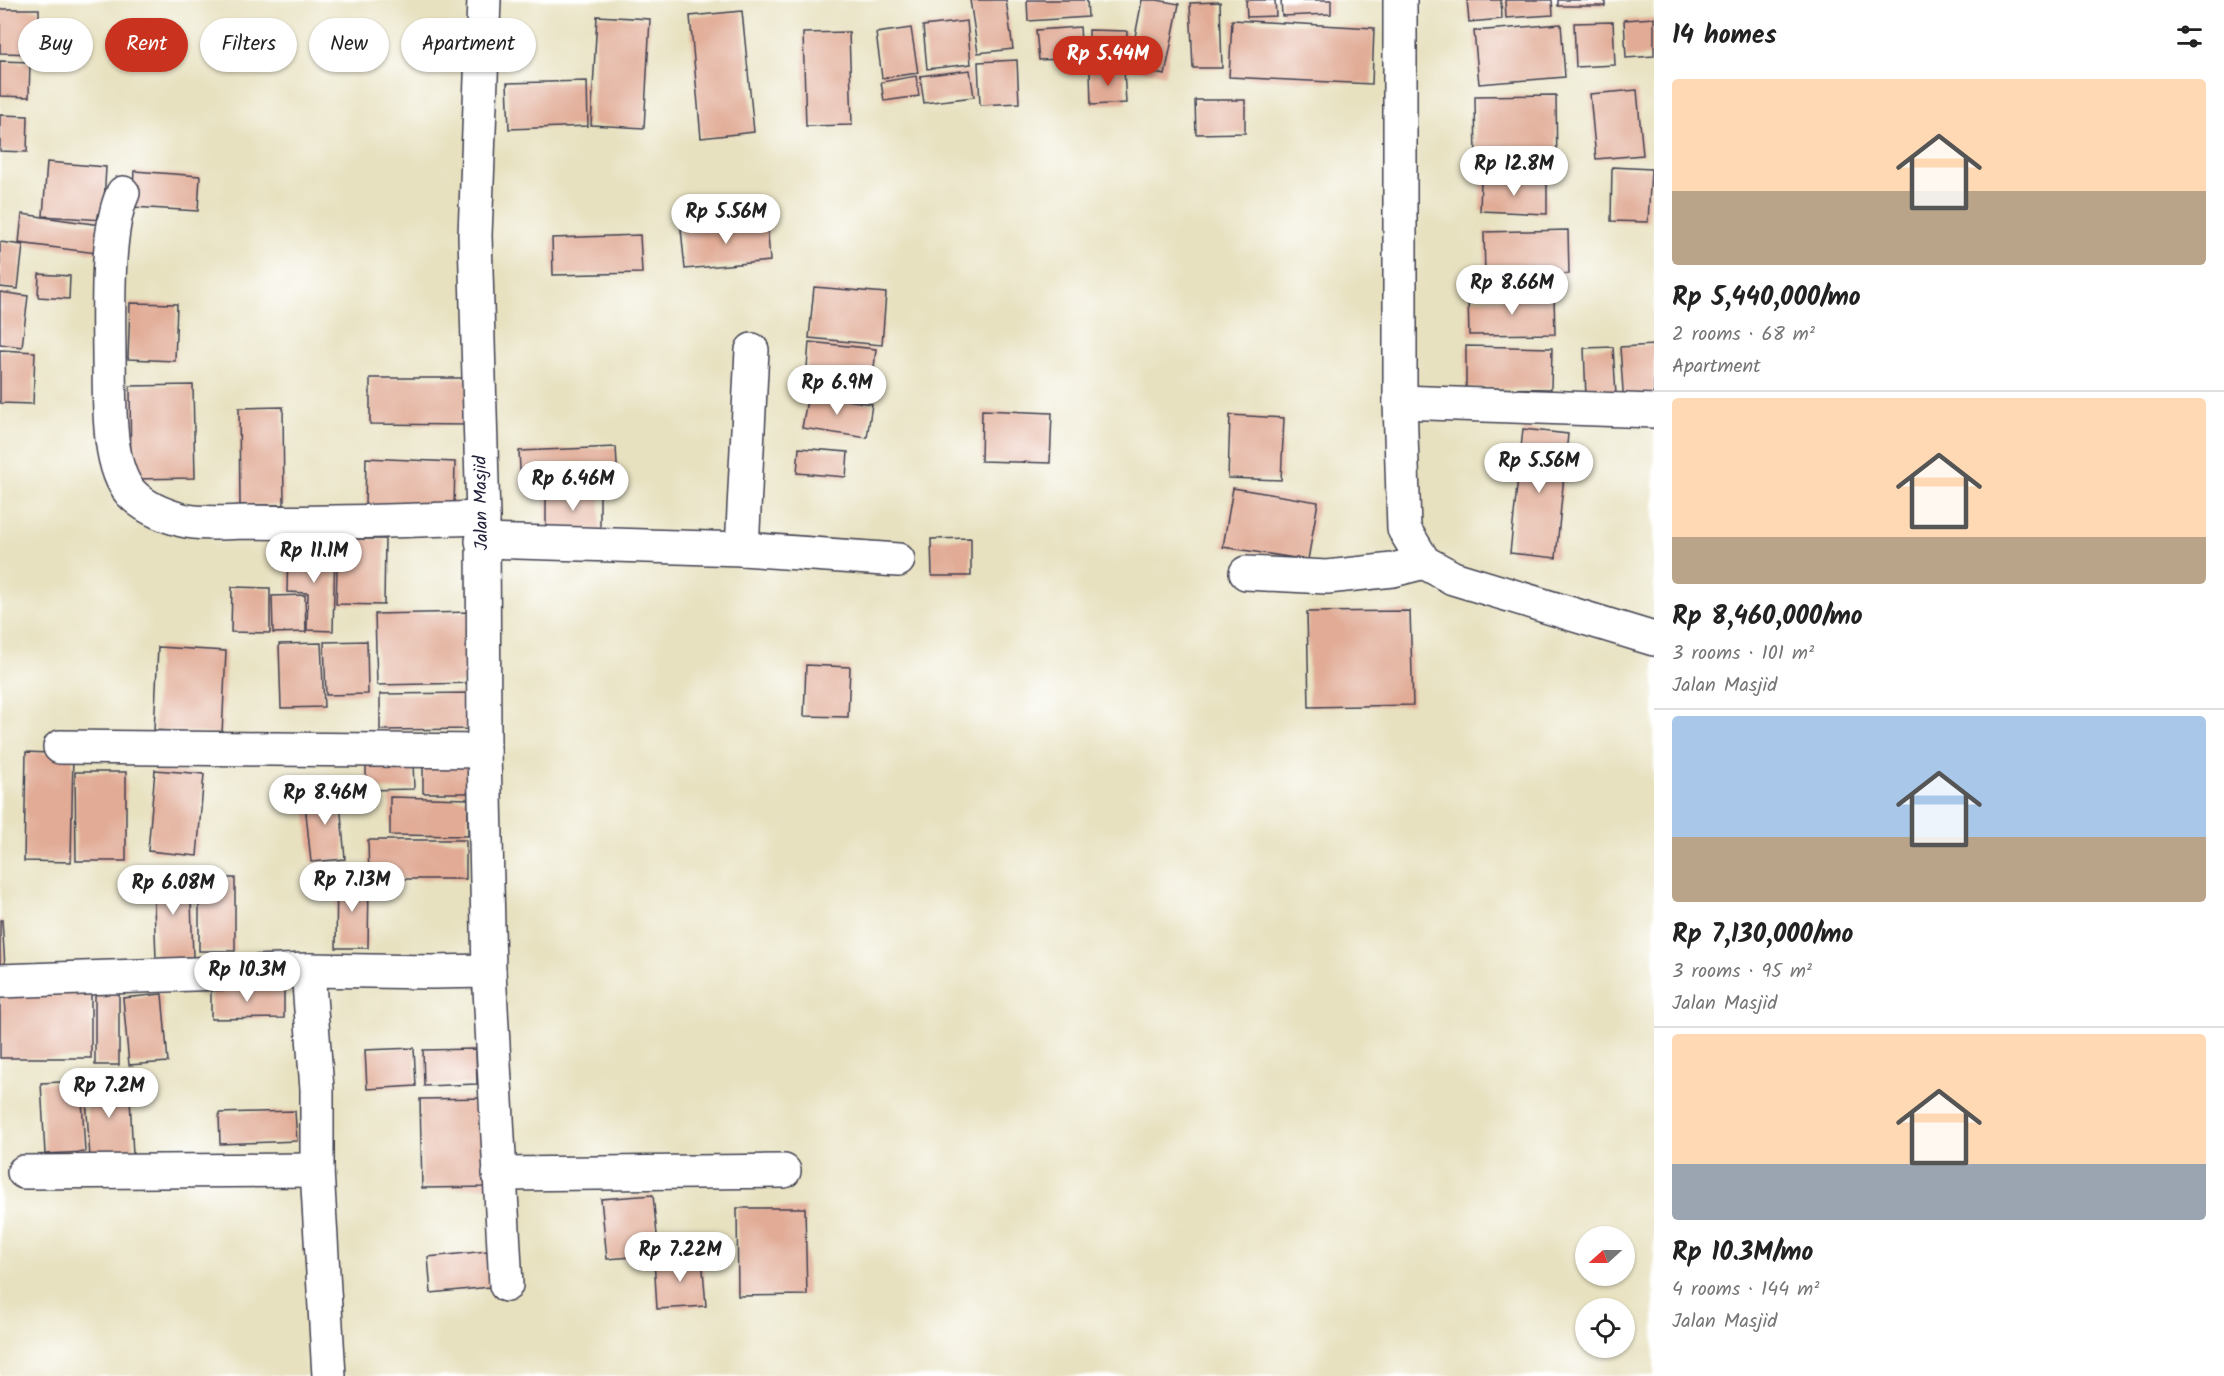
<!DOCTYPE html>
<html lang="en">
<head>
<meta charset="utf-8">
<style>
	:root { --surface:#fff; --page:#f2f2f2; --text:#222; --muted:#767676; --line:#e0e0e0; --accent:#c8321e }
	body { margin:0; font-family:Kalam,sans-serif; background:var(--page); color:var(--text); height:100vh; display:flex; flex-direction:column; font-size:22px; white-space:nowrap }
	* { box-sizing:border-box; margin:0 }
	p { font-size:20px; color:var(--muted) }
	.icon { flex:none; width:33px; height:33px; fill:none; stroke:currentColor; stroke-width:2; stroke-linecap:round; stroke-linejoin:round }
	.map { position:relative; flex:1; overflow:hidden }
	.sheet { display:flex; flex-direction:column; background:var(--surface); width:570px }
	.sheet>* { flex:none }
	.hud { position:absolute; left:18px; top:18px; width:570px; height:54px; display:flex; gap:12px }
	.needle { width:39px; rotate:249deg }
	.tools { position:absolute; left:1575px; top:1226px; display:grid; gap:12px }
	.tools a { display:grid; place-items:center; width:60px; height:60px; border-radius:50%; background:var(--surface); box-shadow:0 2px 4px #0004; font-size:30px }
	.price { position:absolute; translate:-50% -51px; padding:0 14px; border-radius:21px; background:#fff; color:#222; font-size:20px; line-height:39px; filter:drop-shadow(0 2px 3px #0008) }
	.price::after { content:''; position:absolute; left:50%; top:36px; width:18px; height:14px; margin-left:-9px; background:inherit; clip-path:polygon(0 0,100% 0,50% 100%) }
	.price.active { background:var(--accent); color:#fff }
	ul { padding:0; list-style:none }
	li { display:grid; align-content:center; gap:12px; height:318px; padding:0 18px }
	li+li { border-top:2px solid var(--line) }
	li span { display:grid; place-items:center; height:186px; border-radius:6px; color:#555 }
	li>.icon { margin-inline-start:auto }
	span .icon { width:108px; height:108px; fill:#fffc; stroke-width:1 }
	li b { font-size:26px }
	h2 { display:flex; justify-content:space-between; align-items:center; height:72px; padding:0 18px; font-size:26px }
	.tag { padding:0 21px; border-radius:27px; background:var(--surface); box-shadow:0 2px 4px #0004; font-size:21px; line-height:54px }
	.tag.active { background:var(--accent); color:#fff }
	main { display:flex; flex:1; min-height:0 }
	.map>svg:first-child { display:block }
	.building { fill:#e1ab95 }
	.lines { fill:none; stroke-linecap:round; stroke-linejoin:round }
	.minor-casing { stroke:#403f4f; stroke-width:36 }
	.minor { stroke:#fff; stroke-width:33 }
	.labels { text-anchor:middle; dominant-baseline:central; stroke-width:4.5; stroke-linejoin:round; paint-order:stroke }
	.street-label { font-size:18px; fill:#22223b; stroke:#fff }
</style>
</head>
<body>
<main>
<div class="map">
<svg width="1654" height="1376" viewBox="0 0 1654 1376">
	<rect width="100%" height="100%" fill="#fff"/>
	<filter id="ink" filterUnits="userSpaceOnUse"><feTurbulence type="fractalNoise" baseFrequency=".0167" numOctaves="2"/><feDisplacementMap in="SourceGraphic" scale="12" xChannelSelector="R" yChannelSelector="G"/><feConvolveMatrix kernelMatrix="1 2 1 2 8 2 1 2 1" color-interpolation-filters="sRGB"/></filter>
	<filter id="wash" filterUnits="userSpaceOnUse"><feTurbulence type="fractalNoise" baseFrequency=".008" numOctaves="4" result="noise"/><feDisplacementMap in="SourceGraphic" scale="24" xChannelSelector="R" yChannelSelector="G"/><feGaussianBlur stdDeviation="1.35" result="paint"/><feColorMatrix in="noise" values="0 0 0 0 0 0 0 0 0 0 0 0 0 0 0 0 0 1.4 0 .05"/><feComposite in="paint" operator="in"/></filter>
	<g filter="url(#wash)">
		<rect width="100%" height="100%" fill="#e7e1bf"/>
		<g id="blocks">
			<g class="building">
				<polygon points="970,0 1006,0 1013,49 978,53"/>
				<polygon points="1027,0 1087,0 1088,17 1028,21"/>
				<polygon points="1142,0 1157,0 1179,4 1165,75 1129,68"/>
				<polygon points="1246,0 1275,0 1276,16 1247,17"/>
				<polygon points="1281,0 1331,0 1331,14 1282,16"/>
				<polygon points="1467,0 1501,0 1502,19 1469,22"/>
				<polygon points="1505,0 1552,0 1553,15 1506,18"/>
				<rect x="1558" y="0" width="47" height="6"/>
				<polygon points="1220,2 1222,68 1193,68 1190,3"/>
				<polygon points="0,9 39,9 39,54 0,53"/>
				<polygon points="742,11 754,132 701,138 690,16"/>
				<polygon points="597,16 650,19 644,128 591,125"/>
				<polygon points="1654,18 1654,56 1626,58 1624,20"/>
				<polygon points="1232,20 1374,28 1372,84 1229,77"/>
				<polygon points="967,21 971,64 927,69 923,26"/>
				<polygon points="1613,22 1615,65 1576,67 1574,23"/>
				<polygon points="1561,24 1565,77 1479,84 1474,31"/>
				<polygon points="1080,27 1082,58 1039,60 1036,30"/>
				<polygon points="911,28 918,73 882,78 876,33"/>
				<polygon points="1089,30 1127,31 1126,64 1089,64"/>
				<polygon points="849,32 852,125 806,126 803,33"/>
				<polygon points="1017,60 1019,103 980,105 978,62"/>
				<polygon points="0,61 30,62 29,97 0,96"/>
				<polygon points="970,70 974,97 924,103 920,76"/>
				<polygon points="1124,70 1126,103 1091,105 1090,71"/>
				<polygon points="916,76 919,96 884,101 881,82"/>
				<polygon points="587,81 588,126 509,129 507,83"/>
				<polygon points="1637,90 1643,155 1596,159 1590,94"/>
				<polygon points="1556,95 1557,167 1476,167 1475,96"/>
				<polygon points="1195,100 1245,100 1245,133 1196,134"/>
				<polygon points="0,115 28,116 27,152 0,151"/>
				<polygon points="47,162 106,167 103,220 43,216"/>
				<polygon points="1612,167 1651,169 1648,222 1611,221"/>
				<polygon points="134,171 200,176 198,211 132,207"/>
				<polygon points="1481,180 1547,182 1547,214 1480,211"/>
				<polygon points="22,214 107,226 104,254 19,243"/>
				<polygon points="767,221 770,261 685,269 681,229"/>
				<polygon points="1568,230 1569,274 1485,276 1484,232"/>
				<polygon points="640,235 642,273 553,275 552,238"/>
				<polygon points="0,242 23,245 18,289 0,287"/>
				<polygon points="39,274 70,276 69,299 38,297"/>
				<polygon points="814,287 886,293 882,345 809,338"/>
				<polygon points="0,292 28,296 22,347 0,344"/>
				<polygon points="1554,297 1555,334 1469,335 1468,299"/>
				<polygon points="130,303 177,304 175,361 128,359"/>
				<polygon points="809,342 876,349 872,387 806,380"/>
				<polygon points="1654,345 1654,403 1624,405 1620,347"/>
				<polygon points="1466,346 1552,348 1551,389 1466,388"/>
				<polygon points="1613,347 1616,395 1586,397 1584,348"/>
				<polygon points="0,350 35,352 33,404 0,403"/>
				<polygon points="370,378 468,378 468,425 370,424"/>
				<polygon points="193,385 195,478 131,479 130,386"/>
				<polygon points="808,394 872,404 867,438 802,428"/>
				<polygon points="283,407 284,505 240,505 239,408"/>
				<polygon points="982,410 1052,413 1050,463 981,461"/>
				<polygon points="1230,415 1284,418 1281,480 1228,478"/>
				<polygon points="1523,429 1568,434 1556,558 1510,553"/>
				<polygon points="616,447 618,482 521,486 519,451"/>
				<polygon points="799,448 848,452 846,477 797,473"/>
				<polygon points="366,458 455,462 454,508 365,505"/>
				<polygon points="1233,488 1318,502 1308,560 1223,547"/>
				<rect x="546" y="494" width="54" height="37"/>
				<polygon points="971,538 971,576 932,576 931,539"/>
				<polygon points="338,539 385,539 384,605 336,604"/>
				<polygon points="288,548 335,549 333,631 307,630 308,593 287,592"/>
				<polygon points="232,587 270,588 270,633 231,632"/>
				<polygon points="305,595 306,632 273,633 272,596"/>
				<polygon points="1410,611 1413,705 1309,707 1307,612"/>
				<polygon points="474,612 476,683 377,685 375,614"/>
				<polygon points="367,641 368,694 326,695 324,642"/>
				<polygon points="321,643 324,707 281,708 279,644"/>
				<polygon points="158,647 226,651 222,734 154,730"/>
				<polygon points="806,665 850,667 848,717 804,716"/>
				<polygon points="474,693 475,729 380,730 380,694"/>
				<polygon points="26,752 73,754 71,862 24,861"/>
				<polygon points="413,760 414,789 366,790 366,761"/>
				<rect x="423" y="761" width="50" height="32"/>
				<polygon points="155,770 204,774 197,856 148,851"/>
				<polygon points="75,772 126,772 126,861 76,861"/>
				<polygon points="339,791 345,859 311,862 304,794"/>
				<polygon points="390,797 468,799 468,836 390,835"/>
				<polygon points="368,840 466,840 466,879 369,879"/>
				<polygon points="190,874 193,957 156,959 153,876"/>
				<rect x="199" y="878" width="36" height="73"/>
				<polygon points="337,878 369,879 368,948 336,948"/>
				<polygon points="0,920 2,920 5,967 0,967"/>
				<rect x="95" y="987" width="24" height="78"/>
				<polygon points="211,987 284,987 284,1018 211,1019"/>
				<rect x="0" y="992" width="91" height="66"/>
				<polygon points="162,994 168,1062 129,1065 123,998"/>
				<polygon points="414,1048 416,1086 367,1089 365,1050"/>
				<polygon points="476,1049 477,1084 424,1086 423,1050"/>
				<polygon points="129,1080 133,1155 90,1158 85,1082"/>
				<polygon points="81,1081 85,1152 45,1154 41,1083"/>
				<polygon points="489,1098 491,1187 422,1188 420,1099"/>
				<polygon points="295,1111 297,1141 220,1144 219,1113"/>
				<polygon points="653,1195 659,1255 607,1259 601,1199"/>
				<polygon points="737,1208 805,1208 807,1295 738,1296"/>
				<polygon points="487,1251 490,1287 431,1293 428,1257"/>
				<polygon points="702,1257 706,1306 657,1309 654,1259"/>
			</g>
		</g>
	</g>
	<g filter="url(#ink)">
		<use href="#blocks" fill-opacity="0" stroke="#403f4f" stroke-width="1.5"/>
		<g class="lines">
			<defs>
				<g id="minor">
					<polyline points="484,0 475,235 483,518 484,751 489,971 506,1285"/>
					<polyline points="1400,0 1400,402 1404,529 1424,562 1453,578 1654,639"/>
					<path d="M123 193C105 231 109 316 109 360 110 395 106 465 131 493 144 507 163 515 182 520 202 525 230 522 251 522 328 524 406 520 483 518"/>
					<polyline points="1400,402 1654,411"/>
					<polyline points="482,541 742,549 898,560"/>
					<polyline points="742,549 752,350"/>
					<polyline points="1246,573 1327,577 1393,570 1424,562"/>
					<polyline points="60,747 484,751"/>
					<polyline points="308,970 432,972 489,971"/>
					<polyline points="0,981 308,970 317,1089 317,1170 329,1376"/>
					<polyline points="24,1172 317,1170"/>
					<polyline points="499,1174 784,1171"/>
				</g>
			</defs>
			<use href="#minor" class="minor-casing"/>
			<use href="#minor" class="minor"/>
		</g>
	</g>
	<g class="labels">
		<g class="street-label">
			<text transform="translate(482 503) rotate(-91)">Jalan Masjid</text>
		</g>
	</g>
</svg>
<div class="tools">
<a><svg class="needle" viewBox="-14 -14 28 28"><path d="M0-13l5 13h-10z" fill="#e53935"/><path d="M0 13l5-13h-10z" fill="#767676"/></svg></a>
<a><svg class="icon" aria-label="locate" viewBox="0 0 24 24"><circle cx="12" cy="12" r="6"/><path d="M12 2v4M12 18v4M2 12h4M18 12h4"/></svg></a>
</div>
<b class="price active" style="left:1108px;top:87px">Rp 5.44M</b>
<b class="price" style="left:1514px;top:197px">Rp 12.8M</b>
<b class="price" style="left:726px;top:245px">Rp 5.56M</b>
<b class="price" style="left:1512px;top:316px">Rp 8.66M</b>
<b class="price" style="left:837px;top:416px">Rp 6.9M</b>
<b class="price" style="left:1539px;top:494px">Rp 5.56M</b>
<b class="price" style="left:573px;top:512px">Rp 6.46M</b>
<b class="price" style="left:314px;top:584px">Rp 11.1M</b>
<b class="price" style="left:325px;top:826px">Rp 8.46M</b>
<b class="price" style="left:352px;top:913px">Rp 7.13M</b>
<b class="price" style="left:173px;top:916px">Rp 6.08M</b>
<b class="price" style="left:247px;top:1003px">Rp 10.3M</b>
<b class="price" style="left:109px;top:1119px">Rp 7.2M</b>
<b class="price" style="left:680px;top:1283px">Rp 7.22M</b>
<div class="hud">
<a class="tag">Buy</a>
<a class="tag active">Rent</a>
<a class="tag">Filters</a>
<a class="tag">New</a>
<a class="tag">Apartment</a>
</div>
</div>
<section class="sheet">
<h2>14 homes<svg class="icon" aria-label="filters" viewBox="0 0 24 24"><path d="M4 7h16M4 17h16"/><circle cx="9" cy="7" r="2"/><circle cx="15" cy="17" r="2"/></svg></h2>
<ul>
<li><span style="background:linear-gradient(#ffd9b3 60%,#b9a48a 0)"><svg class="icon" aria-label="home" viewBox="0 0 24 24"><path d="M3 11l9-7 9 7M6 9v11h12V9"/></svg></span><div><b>Rp 5,440,000/mo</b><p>2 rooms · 68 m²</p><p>Apartment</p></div></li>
<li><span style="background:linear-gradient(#ffd9b3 75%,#b9a48a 0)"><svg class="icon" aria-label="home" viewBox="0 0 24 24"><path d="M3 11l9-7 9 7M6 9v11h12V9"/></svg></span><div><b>Rp 8,460,000/mo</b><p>3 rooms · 101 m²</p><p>Jalan Masjid</p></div></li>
<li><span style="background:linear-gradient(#a9c7e8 65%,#b9a48a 0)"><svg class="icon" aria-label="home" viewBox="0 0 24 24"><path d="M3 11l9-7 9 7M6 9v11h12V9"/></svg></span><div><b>Rp 7,130,000/mo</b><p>3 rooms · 95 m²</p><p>Jalan Masjid</p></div></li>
<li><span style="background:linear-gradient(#ffd9b3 70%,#9aa5b1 0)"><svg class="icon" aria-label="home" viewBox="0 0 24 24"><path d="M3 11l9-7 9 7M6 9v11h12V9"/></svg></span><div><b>Rp 10.3M/mo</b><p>4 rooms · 144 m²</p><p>Jalan Masjid</p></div></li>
</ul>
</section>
</main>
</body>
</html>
